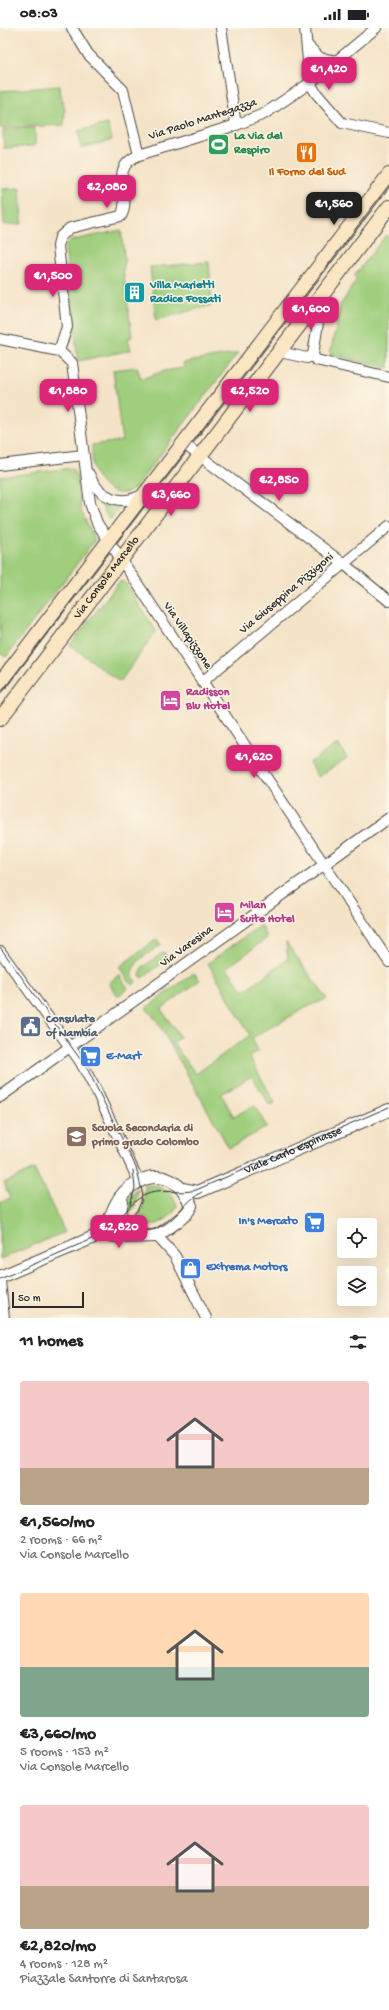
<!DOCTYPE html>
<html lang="en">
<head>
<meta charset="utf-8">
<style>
	:root { --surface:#fff; --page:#f6f6f6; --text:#202124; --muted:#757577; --accent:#db2777 }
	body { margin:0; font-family:"Gochi Hand",sans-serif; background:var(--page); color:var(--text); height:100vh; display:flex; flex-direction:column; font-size:15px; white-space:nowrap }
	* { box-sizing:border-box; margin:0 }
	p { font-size:13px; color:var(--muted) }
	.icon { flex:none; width:22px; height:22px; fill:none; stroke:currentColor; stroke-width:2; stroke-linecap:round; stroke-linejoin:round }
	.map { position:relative; height:1290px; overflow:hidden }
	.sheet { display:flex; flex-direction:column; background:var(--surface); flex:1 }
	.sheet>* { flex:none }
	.tools { position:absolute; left:337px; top:1190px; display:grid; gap:8px }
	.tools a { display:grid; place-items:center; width:40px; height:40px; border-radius:4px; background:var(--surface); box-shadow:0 4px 16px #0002; font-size:20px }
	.scale { position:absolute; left:12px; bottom:10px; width:72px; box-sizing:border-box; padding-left:4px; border:2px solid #2b2b2b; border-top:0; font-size:11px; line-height:14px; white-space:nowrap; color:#2b2b2b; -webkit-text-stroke:3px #fcf5e5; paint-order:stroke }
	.price { position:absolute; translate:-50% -34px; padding:0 9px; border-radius:8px; background:var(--accent); color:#fff; font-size:13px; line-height:26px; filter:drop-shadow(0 1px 2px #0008) }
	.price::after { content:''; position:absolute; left:50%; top:24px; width:12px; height:9px; margin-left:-6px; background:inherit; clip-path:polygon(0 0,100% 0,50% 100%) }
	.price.on { background:#222; color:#fff }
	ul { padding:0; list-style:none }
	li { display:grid; align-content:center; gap:8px; height:212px; padding:0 20px }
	li span { display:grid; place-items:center; height:124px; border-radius:4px; color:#555 }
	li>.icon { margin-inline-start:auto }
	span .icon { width:72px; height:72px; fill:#fffc; stroke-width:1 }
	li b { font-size:17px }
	h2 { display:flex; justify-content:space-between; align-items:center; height:48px; padding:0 20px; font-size:17px }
	.status { display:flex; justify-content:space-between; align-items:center; height:28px; padding:0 20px; background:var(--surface); direction:ltr }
	.status svg { height:11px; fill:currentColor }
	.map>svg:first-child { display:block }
	.green { fill:#9fce7d; stroke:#657c54 }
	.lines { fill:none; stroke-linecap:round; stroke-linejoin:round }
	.minor-casing { stroke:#494742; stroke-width:12 }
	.tertiary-casing { stroke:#494742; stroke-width:14 }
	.secondary-casing { stroke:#494742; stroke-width:16 }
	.minor { stroke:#fff; stroke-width:10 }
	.tertiary { stroke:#fff; stroke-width:12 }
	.secondary { stroke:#fbe6c4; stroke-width:14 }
	.tram { stroke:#2b2b2b; stroke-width:1 }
	.labels { text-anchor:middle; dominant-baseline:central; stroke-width:3; stroke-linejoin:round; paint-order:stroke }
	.street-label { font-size:12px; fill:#2b2b2b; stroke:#fcf5e5 }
	.leisure-label { font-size:12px; font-weight:bold; fill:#27864d; stroke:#fcf5e5; text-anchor:start }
	.food-label { font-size:12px; font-weight:bold; fill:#c56008; stroke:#fcf5e5 }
	.culture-label { font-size:12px; font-weight:bold; fill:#0d838f; stroke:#fcf5e5; text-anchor:start }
	.hotel-label { font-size:12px; font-weight:bold; fill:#b23c85; stroke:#fcf5e5; text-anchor:start }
	.service-label { font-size:12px; font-weight:bold; fill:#4e5e75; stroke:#fcf5e5; text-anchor:start }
	.shop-label { font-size:12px; font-weight:bold; fill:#366cbe; stroke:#fcf5e5; text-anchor:start }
	.education-label { font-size:12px; font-weight:bold; fill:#785e54; stroke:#fcf5e5; text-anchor:start }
</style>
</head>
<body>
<div class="status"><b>08:03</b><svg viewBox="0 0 49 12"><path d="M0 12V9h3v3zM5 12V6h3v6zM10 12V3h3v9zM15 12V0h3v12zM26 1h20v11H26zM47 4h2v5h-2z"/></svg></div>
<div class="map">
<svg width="389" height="1290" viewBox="0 0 389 1290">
	<rect width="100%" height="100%" fill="#fcf5e5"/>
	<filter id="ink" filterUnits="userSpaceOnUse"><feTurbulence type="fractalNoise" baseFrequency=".025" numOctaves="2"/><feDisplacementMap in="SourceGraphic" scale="8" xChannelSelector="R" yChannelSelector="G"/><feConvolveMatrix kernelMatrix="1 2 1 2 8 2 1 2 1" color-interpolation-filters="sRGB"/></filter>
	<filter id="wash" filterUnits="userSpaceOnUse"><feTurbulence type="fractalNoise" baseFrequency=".012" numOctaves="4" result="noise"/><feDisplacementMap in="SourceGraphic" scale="16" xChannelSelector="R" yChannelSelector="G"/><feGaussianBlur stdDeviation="0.9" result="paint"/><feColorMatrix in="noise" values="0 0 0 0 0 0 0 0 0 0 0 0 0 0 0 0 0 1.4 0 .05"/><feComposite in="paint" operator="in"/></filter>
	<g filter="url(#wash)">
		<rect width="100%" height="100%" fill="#f4e3c7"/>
		<g class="green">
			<polygon points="59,58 65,83 64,97 0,100 0,63"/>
			<polygon points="108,96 112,112 81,120 78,103"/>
			<polygon points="35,100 35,118 4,120 3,102"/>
			<polygon points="20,160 22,196 4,197 2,161"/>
			<polygon points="121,202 125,233 123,241 132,309 128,310 131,322 78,333 65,217 69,213"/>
			<polygon points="386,207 389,210 389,340 330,326 341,276 357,251 354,248"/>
			<polygon points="209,234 212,277 156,292 150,239"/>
			<path d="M238 325 135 460C120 473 99 460 94 442 92 434 92 425 92 417L122 413 113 342 137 339 141 351 164 343 184 340 183 335Z"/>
			<polygon points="72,440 77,448 81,483 95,512 6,629 0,625 0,449"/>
			<polygon points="99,468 123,477 110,492 104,484"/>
			<polygon points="124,553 156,603 120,654 70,617 119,554"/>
			<polygon points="338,716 347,730 318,749 309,735"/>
			<polygon points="261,897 267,910 227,940 244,963 288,931 286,914 327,971 309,978 252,1010 258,1023 249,1028 275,1075 270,1078 252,1048 221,1066 234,1089 254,1077 267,1099 229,1120 157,993 146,980 194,945 200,952 161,981 180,1009 173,1015 196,1046 250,1007 208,935"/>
			<path d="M157 911 161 917C149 925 124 937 136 954L132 957 119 939Z"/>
			<polygon points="164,924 168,931 142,950 140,947 143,939"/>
			<polygon points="119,947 128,960 118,968 109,955"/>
			<polygon points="34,1141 65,1204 0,1231 0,1175 10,1170 4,1155"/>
			<path d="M155 1157 171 1165 177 1177C171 1194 147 1203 131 1196L143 1180 145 1158Z"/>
			<path d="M138 1161 135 1179 126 1190C125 1178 127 1167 138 1161Z"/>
		</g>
	</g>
	<g filter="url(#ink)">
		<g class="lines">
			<defs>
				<g id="minor">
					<polyline points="72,0 88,26 123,62 139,127"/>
					<polyline points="221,0 236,97"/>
					<polyline points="305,0 310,55 316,65 342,95 389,105"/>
					<polyline points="307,17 320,30 337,33"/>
					<polyline points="322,269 313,327 316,332 389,349"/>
					<polyline points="0,311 59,323 72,335 90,475 97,495 389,934"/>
					<path d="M59 323 67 299 58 218 60 209 70 200 121 188C133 169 106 141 139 127L236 97 264 86 310 55 376 0"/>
					<polyline points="280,324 307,330 313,327"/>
					<polyline points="184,416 344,536 389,573"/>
					<polyline points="0,437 83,427"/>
					<path d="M89 446C98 470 123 480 145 465"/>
					<polyline points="202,654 389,498"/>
					<polyline points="0,923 80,1033 97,1064 139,1154"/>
					<polyline points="0,1069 389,790"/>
					<polyline points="157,1208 175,1228 206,1290"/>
					<polyline points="0,1253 4,1290"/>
				</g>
				<g id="tertiary">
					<path id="s1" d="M182 1161 198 1164 389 1082"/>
					<path d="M122 1174C118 1189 120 1200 135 1208"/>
					<path d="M0 1249 101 1206 123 1209 157 1208 175 1195 186 1186 191 1178C187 1166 180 1156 167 1151 148 1144 125 1158 116 1176 110 1187 110 1196 101 1206"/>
				</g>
				<g id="secondary">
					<polyline points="0,655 389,147"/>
					<path id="s2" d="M0 691 389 179"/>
				</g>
			</defs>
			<use href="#minor" class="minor-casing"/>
			<use href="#tertiary" class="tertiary-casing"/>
			<use href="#secondary" class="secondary-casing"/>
			<use href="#minor" class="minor"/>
			<use href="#tertiary" class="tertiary"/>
			<use href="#secondary" class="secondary"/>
			<g class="tram">
				<polyline points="0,666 389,157"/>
				<polyline points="0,919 88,1042 136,1139 142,1163 141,1174 137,1183 119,1199 0,1251"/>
				<polyline points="130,1177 135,1160 133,1142"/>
				<path d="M108 1200C122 1192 129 1175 143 1168 160 1159 178 1167 196 1162L389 1079"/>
				<path d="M114 1203C128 1201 144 1206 157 1200 177 1193 184 1172 203 1164"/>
			</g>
		</g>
	</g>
	<defs>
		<symbol id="stadium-square" viewBox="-11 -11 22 22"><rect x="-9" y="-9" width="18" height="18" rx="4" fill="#2e9e5b" stroke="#fcf5e5"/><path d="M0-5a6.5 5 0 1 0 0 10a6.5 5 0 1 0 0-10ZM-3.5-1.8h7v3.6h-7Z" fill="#fff"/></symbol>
		<symbol id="restaurant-square" viewBox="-11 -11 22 22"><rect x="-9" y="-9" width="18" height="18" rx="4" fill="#e8710a" stroke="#fcf5e5"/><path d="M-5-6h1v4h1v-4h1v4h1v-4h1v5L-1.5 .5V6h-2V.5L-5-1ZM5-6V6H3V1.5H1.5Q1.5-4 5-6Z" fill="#fff"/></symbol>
		<symbol id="building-square" viewBox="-11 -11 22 22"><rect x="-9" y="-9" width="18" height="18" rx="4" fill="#0f9aa8" stroke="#fcf5e5"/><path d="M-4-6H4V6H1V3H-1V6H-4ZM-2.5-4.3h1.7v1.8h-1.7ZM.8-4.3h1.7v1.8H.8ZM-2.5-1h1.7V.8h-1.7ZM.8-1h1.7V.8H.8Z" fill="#fff"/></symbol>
		<symbol id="hotel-square" viewBox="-11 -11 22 22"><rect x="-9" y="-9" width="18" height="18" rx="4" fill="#d1479c" stroke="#fcf5e5"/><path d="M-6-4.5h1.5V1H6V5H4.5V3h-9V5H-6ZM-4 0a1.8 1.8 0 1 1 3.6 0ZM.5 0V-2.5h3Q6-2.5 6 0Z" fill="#fff"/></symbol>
		<symbol id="civic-square" viewBox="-11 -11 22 22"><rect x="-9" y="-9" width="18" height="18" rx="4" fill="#5c6f8a" stroke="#fcf5e5"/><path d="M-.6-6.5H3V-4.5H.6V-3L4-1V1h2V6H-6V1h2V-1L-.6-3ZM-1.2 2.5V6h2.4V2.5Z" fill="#fff"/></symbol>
		<symbol id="supermarket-square" viewBox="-11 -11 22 22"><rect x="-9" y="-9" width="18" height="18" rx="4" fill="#3f7fe0" stroke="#fcf5e5"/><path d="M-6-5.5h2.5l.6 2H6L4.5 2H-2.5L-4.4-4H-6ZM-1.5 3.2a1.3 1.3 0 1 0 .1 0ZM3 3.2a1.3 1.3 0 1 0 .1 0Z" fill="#fff"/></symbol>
		<symbol id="school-square" viewBox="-11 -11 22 22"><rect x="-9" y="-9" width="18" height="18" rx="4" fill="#8d6e63" stroke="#fcf5e5"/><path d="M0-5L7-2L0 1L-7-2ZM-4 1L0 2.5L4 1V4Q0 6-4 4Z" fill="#fff"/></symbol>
		<symbol id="shop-square" viewBox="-11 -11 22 22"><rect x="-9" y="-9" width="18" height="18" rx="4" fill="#3f7fe0" stroke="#fcf5e5"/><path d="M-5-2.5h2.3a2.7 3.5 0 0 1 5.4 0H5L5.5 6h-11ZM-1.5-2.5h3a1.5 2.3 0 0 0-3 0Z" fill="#fff"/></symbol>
	</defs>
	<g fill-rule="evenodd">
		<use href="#stadium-square" x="206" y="104" width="25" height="25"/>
		<use href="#restaurant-square" x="294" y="112" width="25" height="25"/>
		<use href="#building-square" x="122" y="252" width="25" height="25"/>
		<use href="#hotel-square" x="158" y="660" width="25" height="25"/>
		<use href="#hotel-square" x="212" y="872" width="25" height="25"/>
		<use href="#civic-square" x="18" y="986" width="25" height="25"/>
		<use href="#supermarket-square" x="78" y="1016" width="25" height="25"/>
		<use href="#school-square" x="64" y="1096" width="25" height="25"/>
		<use href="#supermarket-square" x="302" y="1182" width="25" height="25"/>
		<use href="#shop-square" x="178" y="1228" width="25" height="25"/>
	</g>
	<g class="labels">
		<g class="street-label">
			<text transform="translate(203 92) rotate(-18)">Via Paolo Mantegazza</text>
			<text stroke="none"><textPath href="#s2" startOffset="177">Via Console Marcello</textPath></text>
			<text transform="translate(287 566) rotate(-40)">Via Giuseppina Pizzigoni</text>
			<text transform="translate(187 608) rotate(56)">Via Villapizzone</text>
			<text transform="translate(187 919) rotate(-36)">Via Varesina</text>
			<text stroke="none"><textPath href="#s1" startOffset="120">Viale Carlo Espinasse</textPath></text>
		</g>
		<g class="leisure-label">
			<text x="234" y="109">La Via del<tspan x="234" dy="14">Respiro</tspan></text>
		</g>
		<g class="food-label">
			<text x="307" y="145">Il Forno del Sud</text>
		</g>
		<g class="culture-label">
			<text x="150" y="258">Villa Marietti<tspan x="150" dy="14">Radice Fossati</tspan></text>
		</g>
		<g class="hotel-label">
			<text x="186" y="665">Radisson<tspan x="186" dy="14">Blu Hotel</tspan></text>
			<text x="240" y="878">Milan<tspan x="240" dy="14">Suite Hotel</tspan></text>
		</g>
		<g class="service-label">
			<text x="46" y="992">Consulate<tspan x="46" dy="14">of Nambia</tspan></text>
		</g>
		<g class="shop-label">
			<text x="106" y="1029">E-Mart</text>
			<text x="298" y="1194" text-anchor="end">In's Mercato</text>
			<text x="206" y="1240">Extrema Motors</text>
		</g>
		<g class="education-label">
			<text x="92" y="1101">Scuola Secondaria di<tspan x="92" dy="14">primo grado Colombo</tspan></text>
		</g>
	</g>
</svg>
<div class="tools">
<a><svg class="icon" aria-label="locate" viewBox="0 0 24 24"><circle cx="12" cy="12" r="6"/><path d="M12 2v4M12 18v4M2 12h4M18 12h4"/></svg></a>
<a><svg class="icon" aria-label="layers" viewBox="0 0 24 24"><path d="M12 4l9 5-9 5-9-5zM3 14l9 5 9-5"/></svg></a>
</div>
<div class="scale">50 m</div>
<b class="price" style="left:329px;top:63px">€1,420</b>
<b class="price" style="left:107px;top:181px">€2,080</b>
<b class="price on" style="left:334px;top:198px">€1,560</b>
<b class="price" style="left:53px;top:270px">€1,500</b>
<b class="price" style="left:311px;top:303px">€1,600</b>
<b class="price" style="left:68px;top:385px">€1,880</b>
<b class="price" style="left:250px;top:385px">€2,520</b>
<b class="price" style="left:279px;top:474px">€2,850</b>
<b class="price" style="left:171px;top:489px">€3,660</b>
<b class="price" style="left:254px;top:751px">€1,620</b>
<b class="price" style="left:119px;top:1221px">€2,820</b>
</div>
<section class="sheet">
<h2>11 homes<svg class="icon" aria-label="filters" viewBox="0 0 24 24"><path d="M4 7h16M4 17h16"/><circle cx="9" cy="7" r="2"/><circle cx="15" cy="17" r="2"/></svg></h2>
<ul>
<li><span style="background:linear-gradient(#f6c9c9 70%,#b9a48a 0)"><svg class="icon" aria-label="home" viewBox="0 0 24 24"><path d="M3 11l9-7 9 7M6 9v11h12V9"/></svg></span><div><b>€1,560/mo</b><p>2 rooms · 66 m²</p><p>Via Console Marcello</p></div></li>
<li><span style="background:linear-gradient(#ffd9b3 60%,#7fa58c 0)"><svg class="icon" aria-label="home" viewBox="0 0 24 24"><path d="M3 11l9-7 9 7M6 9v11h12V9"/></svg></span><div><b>€3,660/mo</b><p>5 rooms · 153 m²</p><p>Via Console Marcello</p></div></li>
<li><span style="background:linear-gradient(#f6c9c9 65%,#b9a48a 0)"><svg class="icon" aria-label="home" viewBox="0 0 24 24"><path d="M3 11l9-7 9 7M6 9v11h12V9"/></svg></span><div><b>€2,820/mo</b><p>4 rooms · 128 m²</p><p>Piazzale Santorre di Santarosa</p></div></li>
</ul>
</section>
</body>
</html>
